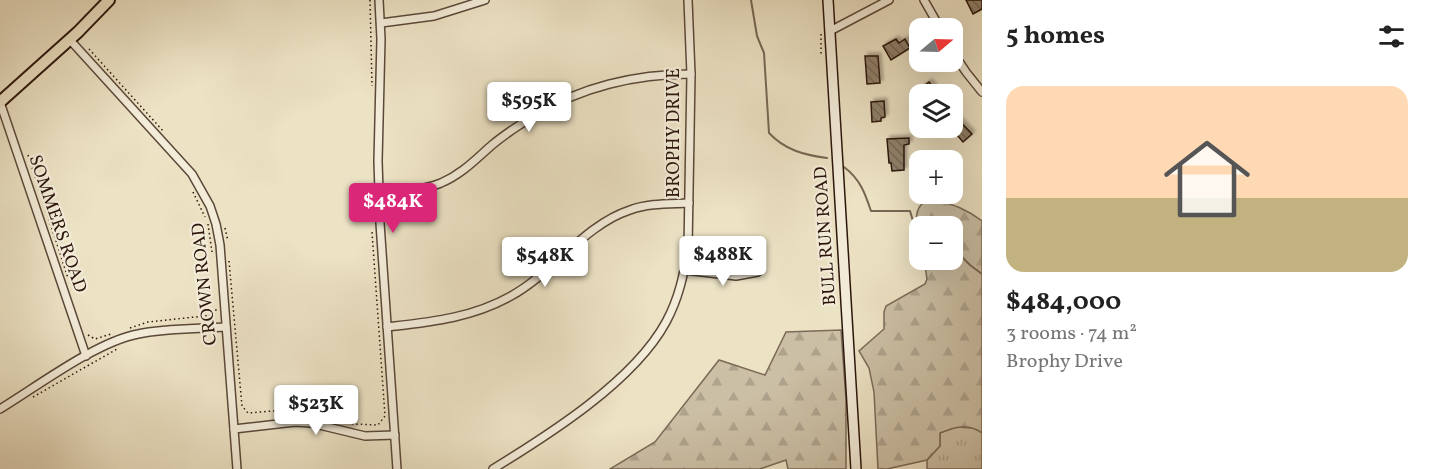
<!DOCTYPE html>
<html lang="en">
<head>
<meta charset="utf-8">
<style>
	:root { --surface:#fff; --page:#f2f2f2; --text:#222; --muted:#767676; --accent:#db2777 }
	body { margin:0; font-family:Vollkorn,serif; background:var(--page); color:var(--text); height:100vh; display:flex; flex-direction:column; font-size:22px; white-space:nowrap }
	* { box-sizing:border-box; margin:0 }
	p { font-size:20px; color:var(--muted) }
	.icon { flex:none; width:33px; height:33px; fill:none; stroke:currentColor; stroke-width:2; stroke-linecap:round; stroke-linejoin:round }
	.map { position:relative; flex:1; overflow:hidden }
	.drawer { display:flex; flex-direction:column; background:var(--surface); width:450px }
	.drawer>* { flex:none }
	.needle { width:39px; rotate:71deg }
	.tools { position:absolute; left:909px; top:18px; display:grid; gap:12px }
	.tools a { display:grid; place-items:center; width:54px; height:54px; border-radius:12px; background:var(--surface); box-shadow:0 6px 24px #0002; font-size:30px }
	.price { position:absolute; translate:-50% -51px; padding:0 14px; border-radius:6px; background:#fff; color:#222; font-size:20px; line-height:39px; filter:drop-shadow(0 2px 3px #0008) }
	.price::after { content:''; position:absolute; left:50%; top:36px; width:18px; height:14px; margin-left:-9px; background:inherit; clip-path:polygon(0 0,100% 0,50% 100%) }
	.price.current { background:var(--accent); color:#fff }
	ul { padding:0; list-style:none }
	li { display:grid; align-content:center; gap:12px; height:318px; padding:0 24px }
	li span { display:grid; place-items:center; height:186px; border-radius:18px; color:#555 }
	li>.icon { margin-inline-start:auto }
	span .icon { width:108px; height:108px; fill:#fffc; stroke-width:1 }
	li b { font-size:26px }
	h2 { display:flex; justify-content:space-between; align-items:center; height:72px; padding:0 24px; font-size:26px }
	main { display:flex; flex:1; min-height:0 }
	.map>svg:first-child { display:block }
	.grass { fill:url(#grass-tufts); stroke:#7b6a58; stroke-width:1.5 }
	.forest { fill:url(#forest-firs); stroke:#7b6a58; stroke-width:1.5 }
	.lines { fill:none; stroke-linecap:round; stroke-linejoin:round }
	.stream { stroke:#776654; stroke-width:2 }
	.building { fill:url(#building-back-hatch); stroke:#2b150b; stroke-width:1.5; filter:url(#shadow) }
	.street-casing { stroke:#5b4839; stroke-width:10 }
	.secondary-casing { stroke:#2b150b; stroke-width:12 }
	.primary-casing { stroke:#2b150b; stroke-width:14 }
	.path { stroke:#2b150b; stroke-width:1.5; stroke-dasharray:1.5 3; stroke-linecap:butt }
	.street { stroke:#f3ecd9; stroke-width:7 }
	.secondary { stroke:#f3ecd9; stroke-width:9 }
	.primary { stroke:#ece2c4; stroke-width:10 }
	.labels { text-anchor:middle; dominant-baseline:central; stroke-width:4.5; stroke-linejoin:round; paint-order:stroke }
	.street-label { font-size:18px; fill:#2b150b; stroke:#f3ecd9 }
</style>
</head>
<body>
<main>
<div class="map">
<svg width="982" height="469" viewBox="0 0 982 469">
	<defs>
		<pattern id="grass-tufts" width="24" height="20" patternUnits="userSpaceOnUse" patternTransform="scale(1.5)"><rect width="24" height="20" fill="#cbbfa5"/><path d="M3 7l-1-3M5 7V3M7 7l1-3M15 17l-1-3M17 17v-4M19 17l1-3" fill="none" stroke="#aea38d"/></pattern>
		<pattern id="forest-firs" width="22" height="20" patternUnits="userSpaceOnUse" patternTransform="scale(1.5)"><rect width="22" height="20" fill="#cbbfa5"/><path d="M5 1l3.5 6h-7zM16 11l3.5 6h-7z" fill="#aea38d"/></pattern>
		<pattern id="building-back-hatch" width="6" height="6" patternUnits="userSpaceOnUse" patternTransform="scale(1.5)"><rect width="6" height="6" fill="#8f806b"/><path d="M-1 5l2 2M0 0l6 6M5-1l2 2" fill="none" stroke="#756856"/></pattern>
		<filter id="shadow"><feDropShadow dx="3" dy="-3" stdDeviation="1.5" flood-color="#0004"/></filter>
	</defs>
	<rect width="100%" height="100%" fill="#ece2c4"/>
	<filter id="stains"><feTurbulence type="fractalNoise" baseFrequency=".00333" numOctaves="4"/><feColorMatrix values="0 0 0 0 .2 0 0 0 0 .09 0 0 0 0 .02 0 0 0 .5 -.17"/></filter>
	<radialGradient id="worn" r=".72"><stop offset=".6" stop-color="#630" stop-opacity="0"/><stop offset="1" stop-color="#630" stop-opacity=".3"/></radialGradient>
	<polygon class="grass" points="956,427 975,428 982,433 982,469 927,469 927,460 940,446 940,433"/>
	<g class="forest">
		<path d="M932 199C951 203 967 209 982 221V433C969 423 954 427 940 433V446L927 460 887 469H878L874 392 869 368 859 351 884 329V312L886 306 925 284 927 279 924 260H952V226H920L919 237C915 222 913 203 932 199Z"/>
		<polygon points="841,330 846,400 846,469 788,469 786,460 760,469 610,469 655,442 719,360 765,375 786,332"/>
	</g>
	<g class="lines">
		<g class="stream">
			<path d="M751 0 757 36 764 53 769 133C785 150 804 155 827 158"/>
			<path d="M844 167C860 179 865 193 871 211H910L917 234 920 235"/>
			<polyline points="952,247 970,265 982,274"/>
		</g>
	</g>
	<g class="building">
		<polygon points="966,0 982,0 982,9 973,14"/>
		<polygon points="896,39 899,43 905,39 910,48 891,60 883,46"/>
		<polygon points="865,56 878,56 880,83 867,84"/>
		<polygon points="929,82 939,94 924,94 920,89"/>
		<polygon points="884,101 885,117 881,118 881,121 872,122 871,102"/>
		<polygon points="952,113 972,134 963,142 952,129"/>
		<polygon points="909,138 909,144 904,145 904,170 892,171 891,163 889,163 887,139"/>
	</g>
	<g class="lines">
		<defs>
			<g id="street">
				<polyline points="379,0 381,39 378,161 380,223 397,469"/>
				<polyline points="924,0 940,28"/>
				<polyline points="381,23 434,16 485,0"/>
				<polyline points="830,31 889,0"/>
				<polyline points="70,40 192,174 210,206 216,224 220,245 237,469"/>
				<polyline points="952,51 966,72 982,92"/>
				<polyline points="0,102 86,356"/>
				<path d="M378 193C400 191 421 191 441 183 462 174 476 159 492 145 505 134 519 125 534 116 580 87 636 74 691 74"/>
				<polyline points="685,270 736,276 758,272"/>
				<path d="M387 327C430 322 472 318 511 296 553 273 584 225 630 210 649 203 669 204 689 203"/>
				<path d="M0 409C38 386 96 342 138 334 166 328 197 329 226 327"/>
				<polyline points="234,429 295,422 311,423 365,436 395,435"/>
				<path d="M493 469C550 434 634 381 666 322 679 298 684 274 688 248L691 74 688 0"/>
			</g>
			<polyline id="secondary" points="828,0 856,469"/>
			<polyline id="primary" points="0,102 78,32 109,0"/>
		</defs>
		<use href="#street" class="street-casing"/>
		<use href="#secondary" class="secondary-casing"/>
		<use href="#primary" class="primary-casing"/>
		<g class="path">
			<polyline points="370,0 372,86"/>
			<polyline points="821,34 821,56"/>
			<polyline points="89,49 164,132"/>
			<polyline points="28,155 68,278"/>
			<polyline points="193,192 205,217"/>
			<polyline points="371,196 372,215"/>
			<polyline points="208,224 212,252"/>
			<polyline points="225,228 228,241"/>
			<polyline points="229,261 242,406 248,413 284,410 322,412 353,424 378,425 385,416 372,232"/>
			<polyline points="130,328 148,322 214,315 217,307"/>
			<polyline points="88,335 95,339 111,334"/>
			<polyline points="33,397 117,349"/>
		</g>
		<use href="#street" class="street"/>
		<use href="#secondary" class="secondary"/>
		<use href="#primary" class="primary"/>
	</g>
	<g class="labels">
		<g class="street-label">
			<text transform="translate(674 133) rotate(-90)">BROPHY DRIVE</text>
			<text transform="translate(57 224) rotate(71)">SOMMERS ROAD</text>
			<text transform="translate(826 236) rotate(-94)">BULL RUN ROAD</text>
			<text transform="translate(205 284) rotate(-96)">CROWN ROAD</text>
		</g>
	</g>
	<rect width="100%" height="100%" filter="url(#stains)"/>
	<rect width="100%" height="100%" fill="url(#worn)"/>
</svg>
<div class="tools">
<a><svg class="needle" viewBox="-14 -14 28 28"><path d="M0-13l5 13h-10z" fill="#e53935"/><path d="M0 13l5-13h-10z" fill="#767676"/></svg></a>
<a><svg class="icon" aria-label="layers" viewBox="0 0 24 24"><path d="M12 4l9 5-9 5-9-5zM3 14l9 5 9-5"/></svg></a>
<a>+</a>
<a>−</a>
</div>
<b class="price" style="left:529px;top:133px">$595K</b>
<b class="price current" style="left:393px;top:234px">$484K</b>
<b class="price" style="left:723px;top:287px">$488K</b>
<b class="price" style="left:545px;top:288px">$548K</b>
<b class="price" style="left:316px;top:436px">$523K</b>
</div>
<section class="drawer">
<h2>5 homes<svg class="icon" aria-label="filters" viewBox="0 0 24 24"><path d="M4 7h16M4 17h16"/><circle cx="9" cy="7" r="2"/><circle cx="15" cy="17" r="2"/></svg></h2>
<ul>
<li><span style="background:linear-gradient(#ffd9b3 60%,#c2b280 0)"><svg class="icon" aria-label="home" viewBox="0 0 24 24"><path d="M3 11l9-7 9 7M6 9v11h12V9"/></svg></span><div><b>$484,000</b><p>3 rooms · 74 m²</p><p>Brophy Drive</p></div></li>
</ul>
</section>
</main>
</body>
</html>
